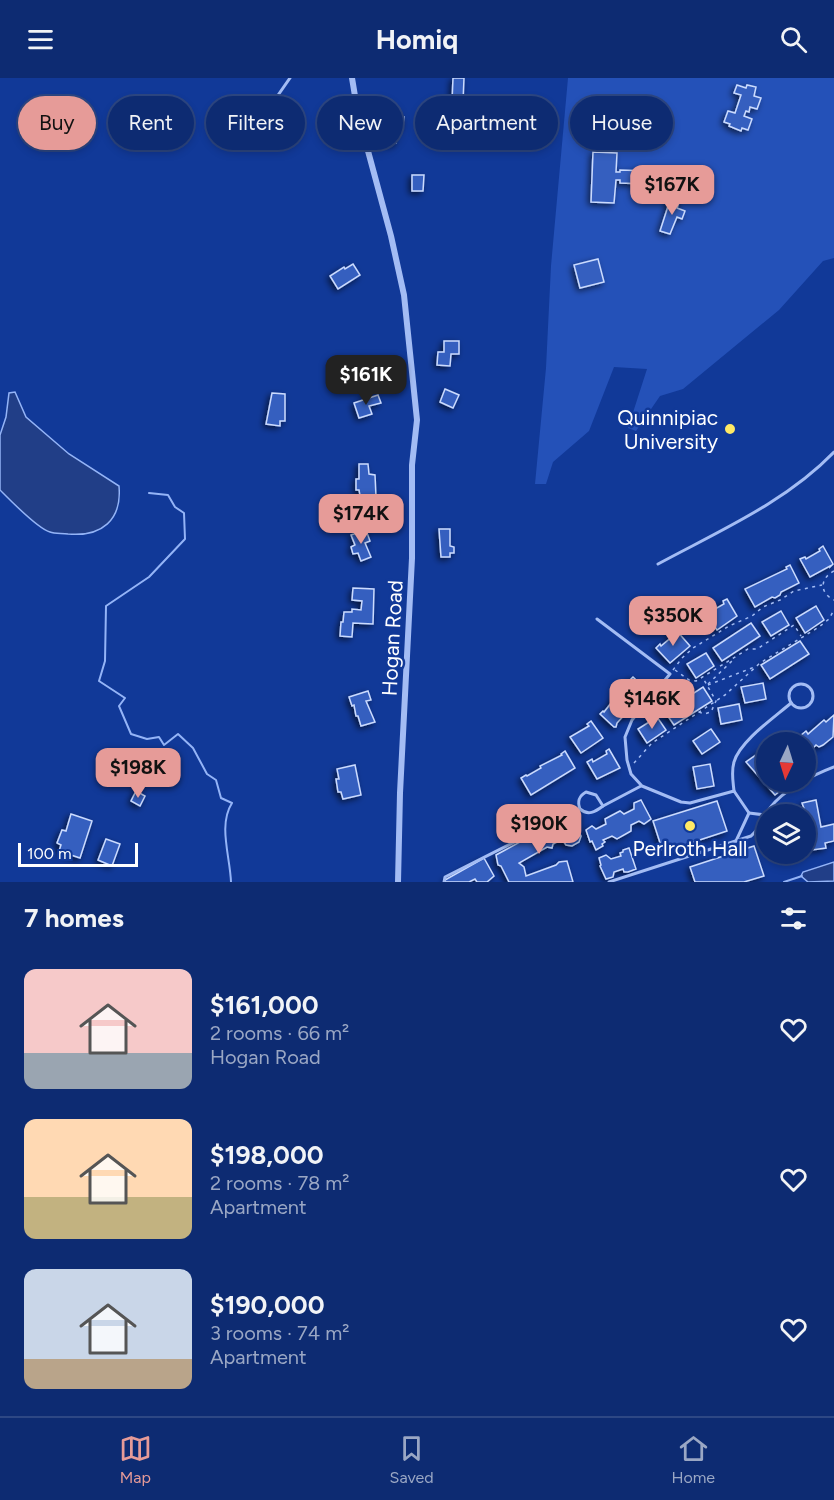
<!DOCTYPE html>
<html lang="en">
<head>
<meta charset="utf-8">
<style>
	:root { --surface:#0d2b72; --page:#163377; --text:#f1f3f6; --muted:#9aa7c4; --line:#2d4784; --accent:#e69b98 }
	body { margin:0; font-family:Figtree,sans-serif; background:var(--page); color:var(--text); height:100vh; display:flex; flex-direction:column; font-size:22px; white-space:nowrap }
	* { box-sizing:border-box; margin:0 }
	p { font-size:20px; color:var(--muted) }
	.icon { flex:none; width:33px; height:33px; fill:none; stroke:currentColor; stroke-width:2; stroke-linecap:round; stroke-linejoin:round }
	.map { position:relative; height:804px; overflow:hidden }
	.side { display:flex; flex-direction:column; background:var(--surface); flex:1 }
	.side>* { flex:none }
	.top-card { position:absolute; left:18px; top:18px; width:798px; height:54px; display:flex; gap:12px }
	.needle { width:39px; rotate:184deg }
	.buttons { position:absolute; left:756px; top:654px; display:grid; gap:12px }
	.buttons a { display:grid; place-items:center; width:60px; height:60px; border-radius:50%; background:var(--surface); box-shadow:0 3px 9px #0003,0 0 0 2px var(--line); font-size:30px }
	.scale { position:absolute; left:18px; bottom:15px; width:120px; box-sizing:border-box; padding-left:6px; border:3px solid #fff; border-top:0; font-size:16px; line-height:21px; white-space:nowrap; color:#fff; -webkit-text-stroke:4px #113998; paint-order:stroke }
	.price { position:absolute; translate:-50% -51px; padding:0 14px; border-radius:12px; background:var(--accent); color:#111; font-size:20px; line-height:39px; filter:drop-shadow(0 2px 3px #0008) }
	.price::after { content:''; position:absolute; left:50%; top:36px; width:18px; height:14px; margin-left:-9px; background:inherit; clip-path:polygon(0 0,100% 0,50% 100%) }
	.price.on { background:#222; color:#fff }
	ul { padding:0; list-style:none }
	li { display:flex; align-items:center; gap:18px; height:150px; padding:0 24px }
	li span { display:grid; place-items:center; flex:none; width:168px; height:120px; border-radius:12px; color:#555 }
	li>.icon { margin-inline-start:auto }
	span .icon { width:72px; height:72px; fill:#fffc; stroke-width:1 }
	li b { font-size:26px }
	h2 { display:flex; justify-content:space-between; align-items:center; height:72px; padding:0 24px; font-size:26px }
	.tag { padding:0 21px; border-radius:27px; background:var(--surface); box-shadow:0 3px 9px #0003,0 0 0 2px var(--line); font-size:21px; line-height:54px }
	.tag.on { background:var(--accent); color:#111 }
	header { display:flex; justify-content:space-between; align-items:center; height:78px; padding:0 24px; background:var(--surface); font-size:27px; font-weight:700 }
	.tab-bar { display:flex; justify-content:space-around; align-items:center; height:84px; border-top:2px solid var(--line); background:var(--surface); font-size:16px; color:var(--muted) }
	.tab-bar a { display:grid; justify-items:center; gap:3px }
	.tab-bar .on { color:var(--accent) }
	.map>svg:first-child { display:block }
	.green { fill:#2451b8; fill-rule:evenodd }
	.water { fill:#213e87; stroke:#94b4f7; stroke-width:1.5 }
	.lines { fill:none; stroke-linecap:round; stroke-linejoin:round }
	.stream { stroke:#94b4f7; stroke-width:2 }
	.building { fill:#355fbf; stroke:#cbdbfe; stroke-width:1.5; filter:url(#shadow) }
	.path { stroke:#a3bcf4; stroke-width:1.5; stroke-dasharray:3 4.5; stroke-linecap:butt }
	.service { stroke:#a3bcf4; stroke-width:3 }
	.minor { stroke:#a3bcf4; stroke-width:6 }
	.poi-dot { fill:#ffe965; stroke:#113998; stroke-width:2 }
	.labels { text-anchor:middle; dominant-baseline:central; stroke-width:5; stroke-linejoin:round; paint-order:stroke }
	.poi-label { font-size:21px; fill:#fff; stroke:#113998; text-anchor:end }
	.street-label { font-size:21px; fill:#fff; stroke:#113998 }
</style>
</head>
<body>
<header><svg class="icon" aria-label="menu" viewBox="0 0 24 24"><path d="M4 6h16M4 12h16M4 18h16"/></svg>Homiq<svg class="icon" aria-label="search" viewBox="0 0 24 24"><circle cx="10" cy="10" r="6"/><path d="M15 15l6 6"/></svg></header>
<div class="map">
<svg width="834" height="804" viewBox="0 0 834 804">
	<defs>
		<filter id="shadow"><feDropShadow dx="-2.5" dy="2.5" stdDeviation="3" flood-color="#0009"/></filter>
	</defs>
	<rect width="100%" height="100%" fill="#113998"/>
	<path class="green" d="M568 0H834V180L823 183 779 232 683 311 660 318 636 353 628 350 647 291 614 289 589 353 553 384 546 406H535L546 290 551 188ZM737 7 746 10 747 7 756 9 754 18 761 20 757 31 750 29 749 33H746L744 38 748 52 742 50 741 52 729 49 730 46 725 44 728 33 735 35 741 17ZM594 74 617 75 616 94H648L647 106 620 105V102H616L614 125 591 124ZM671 119 679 122 677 130 685 133 682 141 677 139 670 156 660 152ZM598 181 603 204 580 210 574 187Z"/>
	<g class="water">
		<path d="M15 314 26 339 69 376 119 408C122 442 102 459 68 456 62 455 55 456 50 454 38 451 9 421 0 412V357L6 339 9 315Z"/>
		<polygon points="834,784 834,803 808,804 801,798 803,794"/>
	</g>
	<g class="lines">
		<g class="stream">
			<path d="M149 415 168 417 175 429 184 435 185 461 149 499 106 528 105 583 99 603 125 620 119 628 131 656 147 661 159 659 164 667 178 656 193 670 207 696 216 702 221 720 232 725C218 747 230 778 231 804"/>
			<polyline points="784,804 802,798"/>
		</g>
	</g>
	<g class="building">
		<polygon points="453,0 464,0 463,24 452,24"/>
		<polygon points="737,7 746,10 747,7 756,9 754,18 761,20 757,31 750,29 749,34 746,33 744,38 752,41 748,52 742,50 741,53 729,48 730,46 724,44 728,33 735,35 741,17 734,15"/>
		<polygon points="394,39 404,39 403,49 395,49 396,65 388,65 388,55 385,55 386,42 394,42"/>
		<polygon points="593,74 617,75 616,94 620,94 620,92 648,93 647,106 620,105 620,102 616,102 614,125 591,124"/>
		<polygon points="412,97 424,97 423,113 412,113"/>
		<polygon points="671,119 680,122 677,130 685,133 682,141 677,139 670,156 660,153"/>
		<polygon points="598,181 604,204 580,210 574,187"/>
		<polygon points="353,186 360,197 338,211 330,198 344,189 345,191"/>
		<polygon points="444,263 459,263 459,276 451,276 450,288 437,287 438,274 444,274"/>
		<polygon points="445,311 459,317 453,330 440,324"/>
		<polygon points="272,315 285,316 285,343 280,343 280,348 266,346"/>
		<polygon points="378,317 381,325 369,328 372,336 359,340 354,325"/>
		<polygon points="359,386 368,386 369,396 375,397 376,419 371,419 371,417 360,417 359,412 356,412 356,401 359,401"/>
		<polygon points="439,451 450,451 450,468 454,469 454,475 450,475 450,479 441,479"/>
		<polygon points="366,452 370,463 365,465 371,479 361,483 358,475 353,476 351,469 355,467 351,457"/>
		<polygon points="823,468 833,486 830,489 830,488 810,499 800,481 805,479 806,481 820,473 819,471"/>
		<polygon points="790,487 799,505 781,514 780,517 775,520 772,519 755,529 745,511 787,491 786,489"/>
		<polygon points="353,510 374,511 373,546 353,545 352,559 340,558 341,544 343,544 344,534 352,534 352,531 361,532 362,523 352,522"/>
		<polygon points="727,521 737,538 717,552 705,534 709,532 710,534 724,526 723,523"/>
		<polygon points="816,528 824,542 805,555 796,540"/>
		<polygon points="781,533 789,547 771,558 762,544"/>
		<polygon points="751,545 760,558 722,583 713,570"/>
		<polygon points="676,552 690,568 670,585 656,570 660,566 661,568 674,557 672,555"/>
		<polygon points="800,563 809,576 770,601 761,587"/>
		<polygon points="706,575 714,588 696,600 687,586"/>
		<polygon points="633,599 647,612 633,627 635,628 630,634 626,635 617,645 616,649 614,649 600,636 603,633 604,634 619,615 620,616 631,603 630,602"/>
		<polygon points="763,605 766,621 745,625 741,609"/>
		<polygon points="703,609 712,623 674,647 665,634"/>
		<polygon points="368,613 371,622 366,623 375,644 361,648 358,638 356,638 354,627 352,628 349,619"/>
		<polygon points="739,626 742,642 721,646 718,630"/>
		<polygon points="834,637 833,659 823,667 819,669 816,667 806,678 806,664 793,664 806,653 808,656 824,642 826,644"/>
		<polygon points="657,639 666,652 647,665 638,651"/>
		<polygon points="591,643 603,660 581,675 570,659 589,648 587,646"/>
		<polygon points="711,651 720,664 702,676 693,663"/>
		<polygon points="766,670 766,704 784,704 787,707 775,717 746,684"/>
		<polygon points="609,671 620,690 597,701 587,684 592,681 593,684 607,676 606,673"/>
		<polygon points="565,673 575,690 531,717 521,700 526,697 527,698 541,690 540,688 562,677 561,676"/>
		<polygon points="710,686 714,708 697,711 693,689"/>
		<polygon points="355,687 361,717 343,721 341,714 338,714 336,701 339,701 337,691"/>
		<polygon points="136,713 145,718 140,728 131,723"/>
		<polygon points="641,722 651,741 644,746 639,743 631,747 631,753 617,761 612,758 603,762 605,764 602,766 603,768 596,772 592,763 590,764 586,752 592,748 596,751 606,746 605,741 620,733 624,736 634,731 634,725"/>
		<polygon points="816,722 821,749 834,746 834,763 825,765 826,770 812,772 809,755 806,755 806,736 802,725"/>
		<polygon points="717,723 727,753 663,774 653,743"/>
		<polygon points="71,736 92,743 80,780 59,773 61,767 57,765 62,752 66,753"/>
		<polygon points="562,741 567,750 577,751 581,758 579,764 572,768 566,767 562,761 553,766 552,770 547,769 519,785 524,789 526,798 556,787 559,784 567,783 573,804 509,804 501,788 498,787 496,777"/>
		<polygon points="106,761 120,766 112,788 98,782"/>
		<polygon points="754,768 764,798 744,804 695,804 690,789"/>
		<polygon points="629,770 636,791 628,794 624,794 623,791 614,794 613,799 606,801 600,788 601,787 599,780 606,777 611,781 621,778 620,775 623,774 623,772"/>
		<polygon points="484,780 494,798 487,804 477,804 475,801 469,804 445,804 445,802"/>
	</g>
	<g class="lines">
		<g class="path">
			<path d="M834 493C820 500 819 515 834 522"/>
			<polyline points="673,592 682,580 693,570 729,548 752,538 763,529 780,522 794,513 822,507"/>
			<polyline points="675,592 689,602 696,603 748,571 757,571 794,547 801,558"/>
			<polyline points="708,606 733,582"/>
			<polyline points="708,607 757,588"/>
			<polyline points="699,634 704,636 711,634 716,623 703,600"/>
			<polyline points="634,685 652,665 725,617 760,585 819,549 829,541 834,532"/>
		</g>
		<g class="service">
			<polyline points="231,56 253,44 267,33 290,0"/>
			<path d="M658 486C719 453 786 424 834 374"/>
			<polyline points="597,541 670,596 632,642 625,659 627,682 631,696 642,708 681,724 690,725 734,713 749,735 736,763"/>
			<circle cx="801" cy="618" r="12"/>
			<path d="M734 713C733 703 731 694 734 684 740 663 775 639 791 625"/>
			<path d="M586 714 596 717 603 728C595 734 588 738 580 731 577 723 579 718 586 714Z"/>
			<polyline points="603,728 641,708"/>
			<polyline points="749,735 765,737"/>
			<polyline points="444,804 445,799 580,731"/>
			<path d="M609 804 751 758C760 751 763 739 770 730 783 712 813 697 834 689"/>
		</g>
		<polyline class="minor" points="352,0 358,36 391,158 404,217 417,342 412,387 412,480 400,715 398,804"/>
	</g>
	<g class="poi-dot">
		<circle cx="730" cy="351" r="6"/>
		<circle cx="690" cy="748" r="6"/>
	</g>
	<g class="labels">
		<g class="poi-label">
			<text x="718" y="339">Quinnipiac<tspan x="718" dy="24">University</tspan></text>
			<text x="690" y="770" text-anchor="middle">Perlroth Hall</text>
		</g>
		<g class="street-label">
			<text transform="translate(392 560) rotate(-87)">Hogan Road</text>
		</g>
	</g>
</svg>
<div class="buttons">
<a><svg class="needle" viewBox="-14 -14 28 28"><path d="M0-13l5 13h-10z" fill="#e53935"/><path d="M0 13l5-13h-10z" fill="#9aa7c4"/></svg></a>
<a><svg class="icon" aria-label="layers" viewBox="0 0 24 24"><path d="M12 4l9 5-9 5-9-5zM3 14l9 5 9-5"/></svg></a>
</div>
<div class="scale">100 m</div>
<b class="price" style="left:672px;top:138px">$167K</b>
<b class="price on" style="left:366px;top:328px">$161K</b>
<b class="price" style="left:361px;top:467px">$174K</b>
<b class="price" style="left:673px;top:569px">$350K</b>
<b class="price" style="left:652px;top:652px">$146K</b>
<b class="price" style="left:138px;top:721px">$198K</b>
<b class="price" style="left:539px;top:777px">$190K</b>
<div class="top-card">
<a class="tag on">Buy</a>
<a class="tag">Rent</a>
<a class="tag">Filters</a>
<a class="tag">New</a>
<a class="tag">Apartment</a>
<a class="tag">House</a>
</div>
</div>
<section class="side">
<h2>7 homes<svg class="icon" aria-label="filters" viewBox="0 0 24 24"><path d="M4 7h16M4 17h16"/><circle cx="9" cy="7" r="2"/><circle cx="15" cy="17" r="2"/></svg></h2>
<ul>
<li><span style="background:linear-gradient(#f6c9c9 70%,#9aa5b1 0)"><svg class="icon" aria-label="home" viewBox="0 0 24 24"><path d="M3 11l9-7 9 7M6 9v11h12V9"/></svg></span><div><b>$161,000</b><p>2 rooms · 66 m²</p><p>Hogan Road</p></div><svg class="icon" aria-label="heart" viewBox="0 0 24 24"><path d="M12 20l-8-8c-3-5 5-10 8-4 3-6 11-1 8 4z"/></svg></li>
<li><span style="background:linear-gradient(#ffd9b3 65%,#c2b280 0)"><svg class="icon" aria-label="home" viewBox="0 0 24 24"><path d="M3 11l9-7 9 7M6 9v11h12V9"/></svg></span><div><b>$198,000</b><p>2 rooms · 78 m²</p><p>Apartment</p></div><svg class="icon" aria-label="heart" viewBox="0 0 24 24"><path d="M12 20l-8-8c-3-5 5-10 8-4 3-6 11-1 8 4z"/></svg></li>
<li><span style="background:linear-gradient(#c9d6e8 75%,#b9a48a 0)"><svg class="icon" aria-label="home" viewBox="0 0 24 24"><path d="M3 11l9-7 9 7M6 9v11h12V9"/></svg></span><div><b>$190,000</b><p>3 rooms · 74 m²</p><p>Apartment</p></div><svg class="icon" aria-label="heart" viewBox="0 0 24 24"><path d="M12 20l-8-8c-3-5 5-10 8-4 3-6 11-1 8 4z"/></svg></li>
</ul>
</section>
<nav class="tab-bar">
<a class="on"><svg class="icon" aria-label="map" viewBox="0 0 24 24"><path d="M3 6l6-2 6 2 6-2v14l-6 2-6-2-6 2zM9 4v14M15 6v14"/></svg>Map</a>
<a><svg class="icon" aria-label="saved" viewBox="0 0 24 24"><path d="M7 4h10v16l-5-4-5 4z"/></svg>Saved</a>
<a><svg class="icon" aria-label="home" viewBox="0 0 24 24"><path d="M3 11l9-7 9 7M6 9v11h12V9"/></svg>Home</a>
</nav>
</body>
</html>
